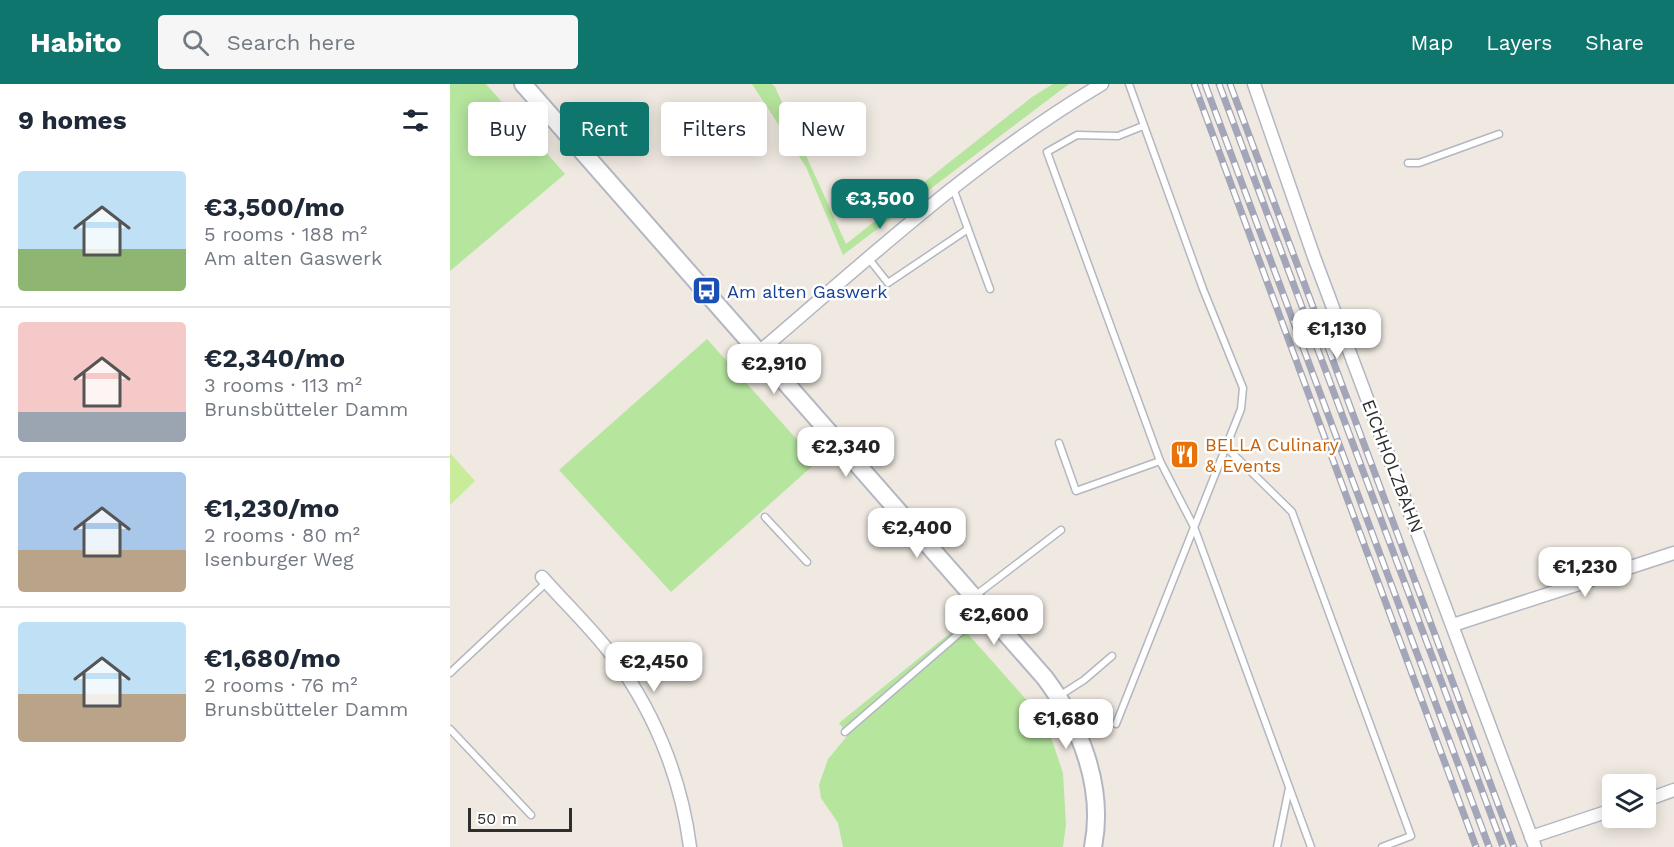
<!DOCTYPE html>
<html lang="en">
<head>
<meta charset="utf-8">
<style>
	:root { --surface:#fff; --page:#f6f6f7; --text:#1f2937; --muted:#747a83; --line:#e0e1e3; --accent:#0f766e }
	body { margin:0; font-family:"Work Sans",sans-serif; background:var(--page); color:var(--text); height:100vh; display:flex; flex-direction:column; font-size:22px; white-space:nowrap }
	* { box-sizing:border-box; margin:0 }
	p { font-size:20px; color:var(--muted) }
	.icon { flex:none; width:33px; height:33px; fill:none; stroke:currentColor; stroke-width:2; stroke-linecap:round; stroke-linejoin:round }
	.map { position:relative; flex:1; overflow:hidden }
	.sheet { display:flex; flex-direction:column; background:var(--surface); width:450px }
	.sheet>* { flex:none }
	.guide { position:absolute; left:18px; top:18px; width:570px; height:54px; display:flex; gap:12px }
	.tools { position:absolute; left:1152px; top:690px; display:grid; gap:12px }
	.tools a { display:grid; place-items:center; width:54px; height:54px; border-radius:6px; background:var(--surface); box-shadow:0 3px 15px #0003; font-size:30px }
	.scale { position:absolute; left:18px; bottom:15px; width:104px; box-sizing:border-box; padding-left:6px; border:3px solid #2e2e2e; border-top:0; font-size:16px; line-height:21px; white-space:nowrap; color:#2e2e2e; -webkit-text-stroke:4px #fff; paint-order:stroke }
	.price { position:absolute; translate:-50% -51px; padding:0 14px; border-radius:12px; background:#fff; color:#222; font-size:20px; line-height:39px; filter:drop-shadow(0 2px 3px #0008) }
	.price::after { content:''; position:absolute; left:50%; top:36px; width:18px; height:14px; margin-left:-9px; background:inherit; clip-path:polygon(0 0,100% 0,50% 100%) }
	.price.on { background:var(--accent); color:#fff }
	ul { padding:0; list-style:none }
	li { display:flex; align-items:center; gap:18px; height:150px; padding:0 18px }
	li+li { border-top:2px solid var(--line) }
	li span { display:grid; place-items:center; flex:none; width:168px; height:120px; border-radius:6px; color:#555 }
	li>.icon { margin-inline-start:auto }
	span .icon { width:72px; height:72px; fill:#fffc; stroke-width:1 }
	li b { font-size:26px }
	h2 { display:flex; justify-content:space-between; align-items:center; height:72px; padding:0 18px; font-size:26px }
	.pill { padding:0 21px; border-radius:6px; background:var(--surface); box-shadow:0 3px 15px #0003; font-size:21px; line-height:54px }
	.pill.on { background:var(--accent); color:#fff }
	header { display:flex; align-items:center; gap:36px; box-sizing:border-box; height:84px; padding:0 30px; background:var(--accent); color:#fff }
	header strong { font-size:28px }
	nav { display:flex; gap:33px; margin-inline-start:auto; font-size:21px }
	.search { width:420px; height:54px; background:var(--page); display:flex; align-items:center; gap:15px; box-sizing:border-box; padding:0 21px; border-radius:6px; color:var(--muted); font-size:22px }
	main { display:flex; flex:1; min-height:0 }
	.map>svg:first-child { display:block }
	.grass { fill:#b6e59e }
	.pitch { fill:#c9ec9a }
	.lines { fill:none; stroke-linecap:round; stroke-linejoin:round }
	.lane-casing { stroke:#b4b7c1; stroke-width:9 }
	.street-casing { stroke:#b4b7c1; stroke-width:15 }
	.secondary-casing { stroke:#b4b7c1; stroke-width:20 }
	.lane { stroke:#fff; stroke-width:6 }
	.street { stroke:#fff; stroke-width:12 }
	.secondary { stroke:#fff; stroke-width:16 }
	.rail-casing { stroke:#a3a6b8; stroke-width:7 }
	.rail { stroke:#fff; stroke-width:4.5; stroke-dasharray:14; stroke-linecap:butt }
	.labels { text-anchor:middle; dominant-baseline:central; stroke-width:5; stroke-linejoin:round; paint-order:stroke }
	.transit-label { font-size:18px; fill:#164399; stroke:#fff; text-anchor:start }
	.food-label { font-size:18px; fill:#c56008; stroke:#fff; text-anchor:start }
	.street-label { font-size:18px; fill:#2e2e2e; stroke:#fff }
</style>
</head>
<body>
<header>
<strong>Habito</strong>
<div class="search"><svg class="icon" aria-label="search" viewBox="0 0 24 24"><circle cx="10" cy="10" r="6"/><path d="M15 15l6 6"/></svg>Search here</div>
<nav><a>Map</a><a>Layers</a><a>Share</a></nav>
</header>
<main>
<section class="sheet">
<h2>9 homes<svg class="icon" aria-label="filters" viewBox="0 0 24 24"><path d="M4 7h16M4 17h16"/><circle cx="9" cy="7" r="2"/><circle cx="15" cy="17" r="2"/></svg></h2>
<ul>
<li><span style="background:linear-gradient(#bfe0f5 65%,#8fb573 0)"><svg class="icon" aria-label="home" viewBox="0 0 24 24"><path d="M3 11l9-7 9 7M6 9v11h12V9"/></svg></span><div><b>€3,500/mo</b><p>5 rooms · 188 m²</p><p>Am alten Gaswerk</p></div></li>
<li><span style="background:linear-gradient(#f6c9c9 75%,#9aa5b1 0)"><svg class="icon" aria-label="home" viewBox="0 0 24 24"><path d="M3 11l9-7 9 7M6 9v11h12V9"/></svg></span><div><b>€2,340/mo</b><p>3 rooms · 113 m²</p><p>Brunsbütteler Damm</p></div></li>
<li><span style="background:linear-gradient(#a9c7e8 65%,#b9a48a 0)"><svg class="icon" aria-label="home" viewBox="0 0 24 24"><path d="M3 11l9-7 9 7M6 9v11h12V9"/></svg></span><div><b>€1,230/mo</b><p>2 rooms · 80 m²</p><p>Isenburger Weg</p></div></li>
<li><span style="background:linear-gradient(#bfe0f5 60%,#b9a48a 0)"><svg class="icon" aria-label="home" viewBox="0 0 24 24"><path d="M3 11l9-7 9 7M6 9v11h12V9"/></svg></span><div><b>€1,680/mo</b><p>2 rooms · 76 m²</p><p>Brunsbütteler Damm</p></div></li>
</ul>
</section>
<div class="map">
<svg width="1224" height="763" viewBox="0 0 1224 763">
	<rect width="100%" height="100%" fill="#efe9e1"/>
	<g class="grass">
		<polygon points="0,0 36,0 115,90 0,187"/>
		<polygon points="302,0 322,0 325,3 396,160 582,13 603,0 619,0 393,171 356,83"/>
		<polygon points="257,255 367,378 221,508 109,386"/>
		<polygon points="510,541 589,630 603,659 613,689 616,740 613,763 393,763 388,739 371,714 369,701 378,675 398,651 389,639"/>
	</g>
	<polygon class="pitch" points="0,369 25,397 0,421"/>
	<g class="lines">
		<defs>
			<g id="lane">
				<polyline points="693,42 668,52 627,51 597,68 710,377 744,443 861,763"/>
				<polyline points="958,79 969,79 1049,50"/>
				<polyline points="503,104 540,205"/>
				<polyline points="419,175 438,199 518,145"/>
				<polyline points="609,359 626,407 710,377"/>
				<polyline points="776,363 842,428 961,752 932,763"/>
				<polyline points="315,433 357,478"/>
				<polyline points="526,511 611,446"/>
				<polyline points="0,589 97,498"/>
				<polyline points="609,612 634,596 662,572"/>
				<polyline points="666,640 791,325 793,304 753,205 679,0"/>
				<polyline points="0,645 81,731"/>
				<polyline points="395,648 535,527"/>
				<polyline points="827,763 839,704"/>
			</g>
			<g id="street">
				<polyline points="804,0 864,173 1085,763"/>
				<path d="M309 268C419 174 527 74 652 0"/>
				<path d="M92 493C114 518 137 540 157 565 202 621 231 692 240 763"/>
				<polyline points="1003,541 1224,469"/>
				<polyline points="1196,716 1224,706"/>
				<polyline points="1081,753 1162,726"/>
			</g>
			<path id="secondary" d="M73 0 595 594C630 641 655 703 643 763"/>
		</defs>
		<use href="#lane" class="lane-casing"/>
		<use href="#street" class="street-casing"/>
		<use href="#secondary" class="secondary-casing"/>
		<use href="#lane" class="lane"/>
		<use href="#street" class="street"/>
		<use href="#secondary" class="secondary"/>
		<defs>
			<g id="rail">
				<polyline points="744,0 1026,763"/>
				<polyline points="755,0 1039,763"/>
				<polyline points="769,0 1053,763"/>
				<polyline points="780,0 1064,763"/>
			</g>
		</defs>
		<use href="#rail" class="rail-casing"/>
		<use href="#rail" class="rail"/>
	</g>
	<defs>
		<symbol id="bus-square" viewBox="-11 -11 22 22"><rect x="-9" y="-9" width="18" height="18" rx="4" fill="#1a4fb4" stroke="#fff"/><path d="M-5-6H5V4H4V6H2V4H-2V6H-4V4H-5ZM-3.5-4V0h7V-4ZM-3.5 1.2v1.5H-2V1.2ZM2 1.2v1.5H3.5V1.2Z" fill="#fff"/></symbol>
		<symbol id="restaurant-square" viewBox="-11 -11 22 22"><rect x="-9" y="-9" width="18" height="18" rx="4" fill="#e8710a" stroke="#fff"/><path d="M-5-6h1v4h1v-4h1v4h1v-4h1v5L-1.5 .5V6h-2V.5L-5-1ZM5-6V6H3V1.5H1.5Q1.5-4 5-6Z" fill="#fff"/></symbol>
	</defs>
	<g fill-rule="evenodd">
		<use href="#bus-square" x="240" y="190" width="33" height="33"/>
		<use href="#restaurant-square" x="718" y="354" width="33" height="33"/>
	</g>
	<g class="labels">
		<g class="transit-label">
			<text x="277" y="207">Am alten Gaswerk</text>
		</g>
		<g class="food-label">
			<text x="755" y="360">BELLA Culinary<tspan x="755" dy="21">&amp; Events</tspan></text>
		</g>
		<g class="street-label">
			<text transform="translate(943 382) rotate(69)">EICHHOLZBAHN</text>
		</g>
	</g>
</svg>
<div class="tools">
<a><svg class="icon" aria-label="layers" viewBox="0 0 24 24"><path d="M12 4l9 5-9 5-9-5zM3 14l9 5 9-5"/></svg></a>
</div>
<div class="scale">50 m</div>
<b class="price on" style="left:430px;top:146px">€3,500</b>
<b class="price" style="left:887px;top:276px">€1,130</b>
<b class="price" style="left:324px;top:311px">€2,910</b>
<b class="price" style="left:396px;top:394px">€2,340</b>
<b class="price" style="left:467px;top:475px">€2,400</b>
<b class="price" style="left:1135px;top:514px">€1,230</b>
<b class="price" style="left:544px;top:562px">€2,600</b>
<b class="price" style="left:204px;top:609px">€2,450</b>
<b class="price" style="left:616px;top:666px">€1,680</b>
<div class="guide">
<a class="pill">Buy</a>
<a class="pill on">Rent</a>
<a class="pill">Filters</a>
<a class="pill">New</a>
</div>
</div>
</main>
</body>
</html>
